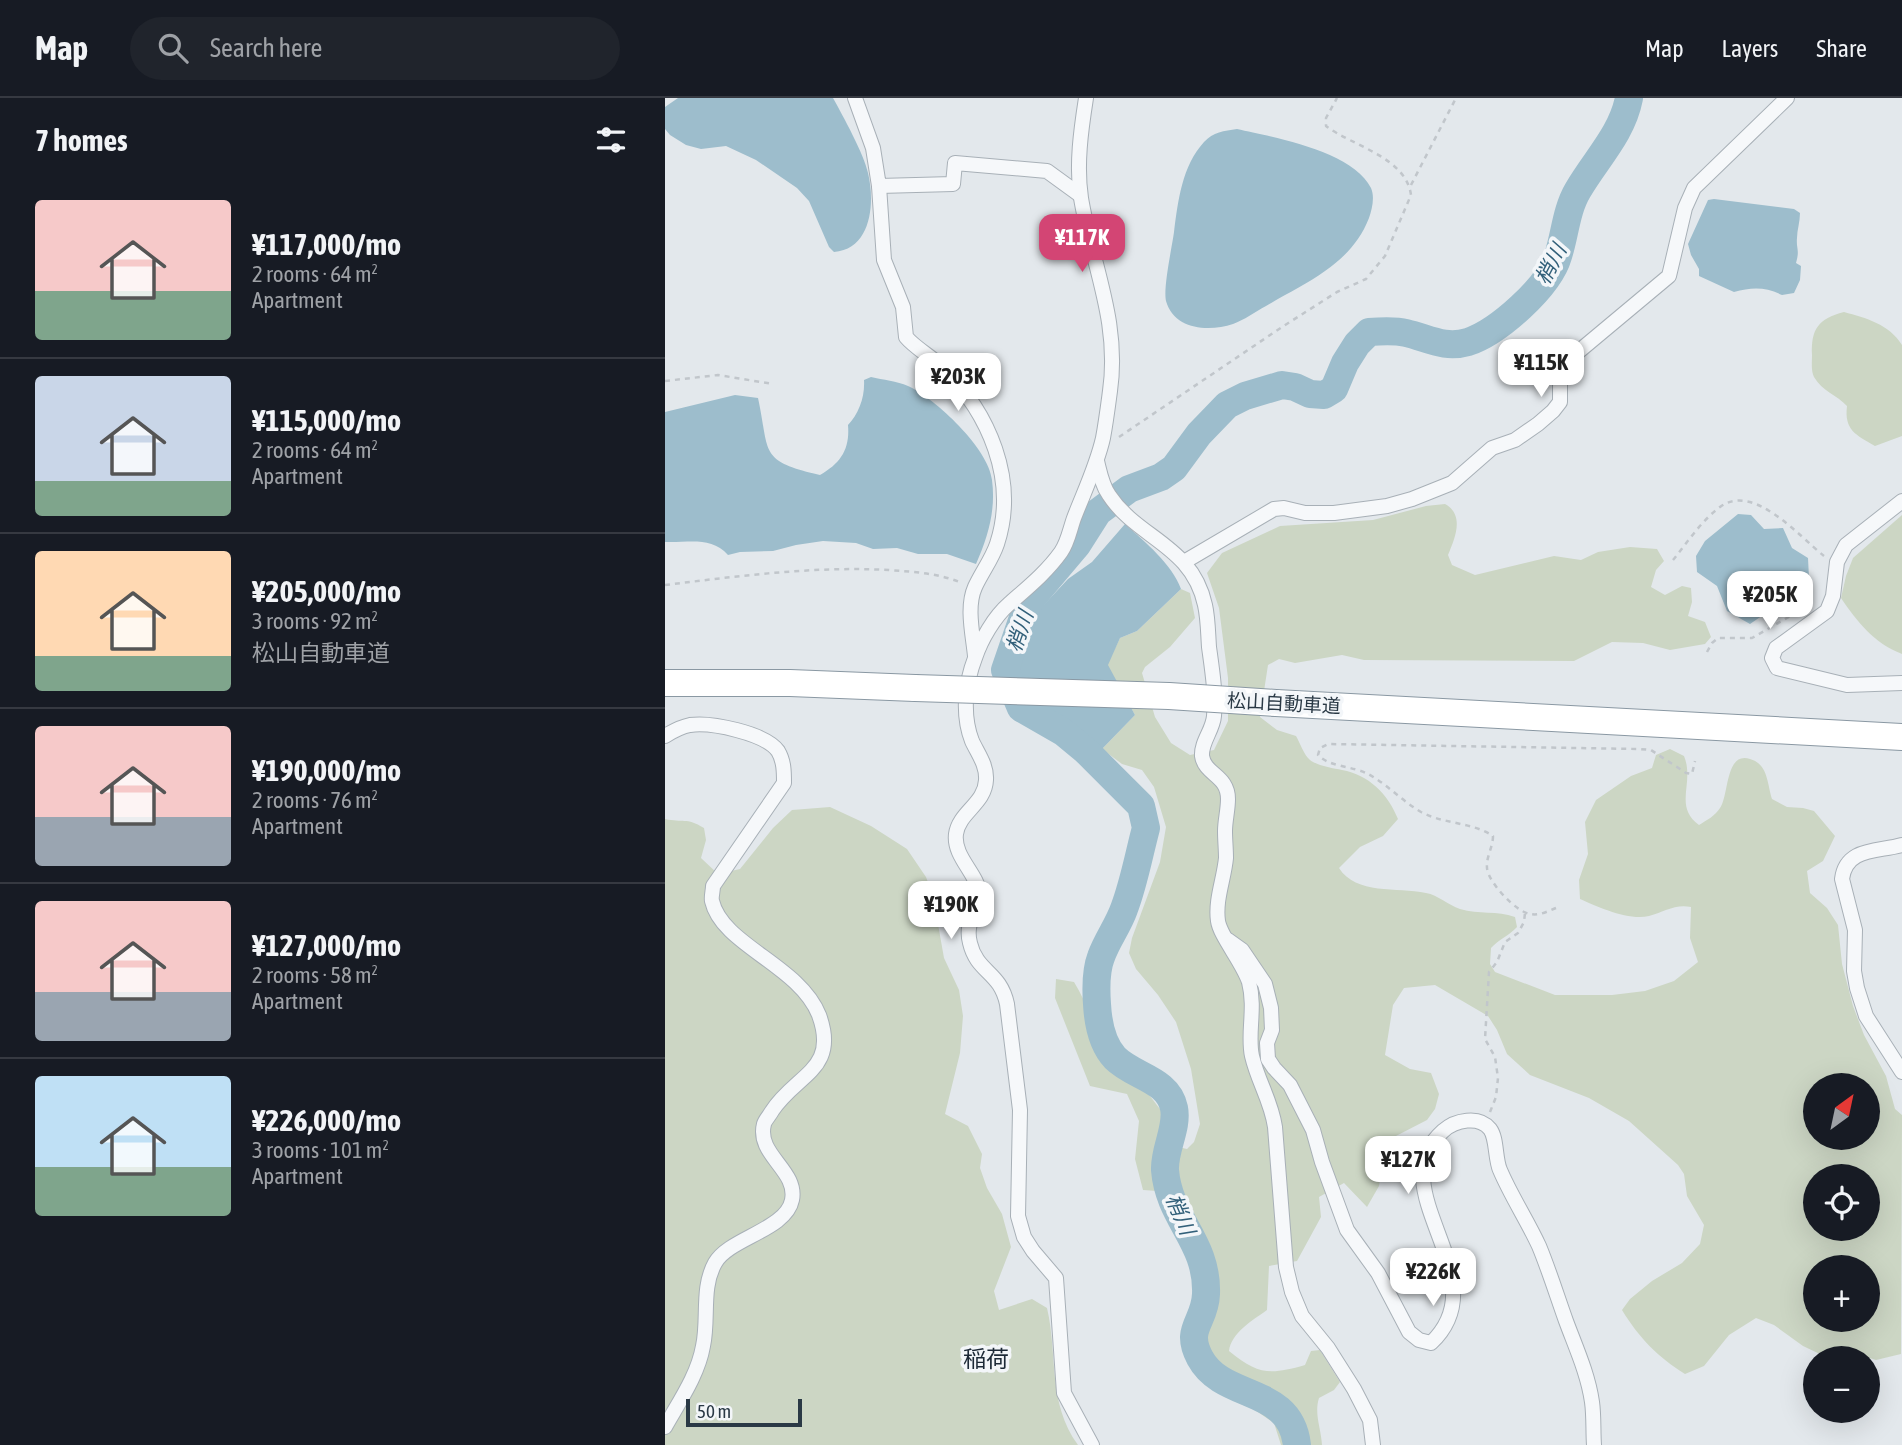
<!DOCTYPE html>
<html lang="en">
<head>
<meta charset="utf-8">
<style>
	:root { --surface:#171b24; --page:#20242c; --text:#f1f3f6; --muted:#9ea1a6; --line:#363941; --accent:#d34574 }
	body { margin:0; font-family:"Asap Condensed","Noto Sans JP",sans-serif; background:var(--page); color:var(--text); height:100vh; display:flex; flex-direction:column; font-size:26px; white-space:nowrap }
	* { box-sizing:border-box; margin:0 }
	p { font-size:23px; color:var(--muted) }
	.icon { flex:none; width:38px; height:38px; fill:none; stroke:currentColor; stroke-width:2; stroke-linecap:round; stroke-linejoin:round }
	.map { position:relative; flex:1; overflow:hidden }
	.drawer { display:flex; flex-direction:column; background:var(--surface); width:665px }
	.drawer>* { flex:none }
	.needle { width:46px; rotate:33deg }
	.buttons { position:absolute; left:1138px; top:975px; display:grid; gap:14px }
	.buttons a { display:grid; place-items:center; width:77px; height:77px; border-radius:50%; background:var(--surface); box-shadow:0 7px 28px #0002; font-size:35px }
	.scale { position:absolute; left:21px; bottom:18px; width:116px; box-sizing:border-box; padding-left:7px; border:4px solid #2a3945; border-top:0; font-size:19px; line-height:24px; white-space:nowrap; color:#2a3945; -webkit-text-stroke:5px #f3f6f9; paint-order:stroke }
	.price { position:absolute; translate:-50% -60px; padding:0 16px; border-radius:14px; background:#fff; color:#222; font-size:23px; line-height:46px; filter:drop-shadow(0 2px 4px #0008) }
	.price::after { content:''; position:absolute; left:50%; top:42px; width:21px; height:16px; margin-left:-10px; background:inherit; clip-path:polygon(0 0,100% 0,50% 100%) }
	.price.on { background:var(--accent); color:#fff }
	ul { padding:0; list-style:none }
	li { display:flex; align-items:center; gap:21px; height:175px; padding:0 35px }
	li+li { border-top:2px solid var(--line) }
	li span { display:grid; place-items:center; flex:none; width:196px; height:140px; border-radius:7px; color:#555 }
	li>.icon { margin-inline-start:auto }
	span .icon { width:84px; height:84px; fill:#fffc; stroke-width:1 }
	li b { font-size:30px }
	h2 { display:flex; justify-content:space-between; align-items:center; height:84px; padding:0 35px; font-size:30px }
	header { display:flex; align-items:center; gap:42px; box-sizing:border-box; height:98px; padding:0 35px; background:var(--surface); border-bottom:2px solid var(--line) }
	header strong { font-size:33px }
	nav { display:flex; gap:38px; margin-inline-start:auto; font-size:24px }
	.search { width:490px; height:63px; background:var(--page); display:flex; align-items:center; gap:18px; box-sizing:border-box; padding:0 24px; border-radius:38px; color:var(--muted); font-size:26px }
	main { display:flex; flex:1; min-height:0 }
	.map>svg:first-child { display:block }
	.green { fill:#ccd6c4; fill-rule:evenodd }
	.water { fill:#9dbdcc }
	.lines { fill:none; stroke-linecap:round; stroke-linejoin:round }
	.river { stroke:#9dbdcc; stroke-width:28 }
	.street-casing { stroke:#a8b0b7; stroke-width:16 }
	.highway-casing { stroke:#8a98a3; stroke-width:28 }
	.path { stroke:#c1c6cb; stroke-width:2.5; stroke-dasharray:5 5; stroke-linecap:butt }
	.street { stroke:#f6f8fa; stroke-width:14 }
	.highway { stroke:#fff; stroke-width:26 }
	.highway-bridge-casing { stroke:#8a98a3; stroke-width:28; stroke-linecap:butt }
	.highway-bridge { stroke:#fff; stroke-width:26 }
	.labels { text-anchor:middle; dominant-baseline:central; stroke-width:7; stroke-linejoin:round; paint-order:stroke }
	.street-label { font-size:19px; fill:#2a3945; stroke:#f3f6f9 }
	.water-label { font-size:21px; font-style:italic; fill:#32607a; stroke:#f3f6f9 }
	.quarter-label { font-size:23px; fill:#1c2936; stroke:#f3f6f9 }
</style>
</head>
<body>
<header>
<strong>Map</strong>
<div class="search"><svg class="icon" aria-label="search" viewBox="0 0 24 24"><circle cx="10" cy="10" r="6"/><path d="M15 15l6 6"/></svg>Search here</div>
<nav><a>Map</a><a>Layers</a><a>Share</a></nav>
</header>
<main>
<section class="drawer">
<h2>7 homes<svg class="icon" aria-label="filters" viewBox="0 0 24 24"><path d="M4 7h16M4 17h16"/><circle cx="9" cy="7" r="2"/><circle cx="15" cy="17" r="2"/></svg></h2>
<ul>
<li><span style="background:linear-gradient(#f6c9c9 65%,#7fa58c 0)"><svg class="icon" aria-label="home" viewBox="0 0 24 24"><path d="M3 11l9-7 9 7M6 9v11h12V9"/></svg></span><div><b>¥117,000/mo</b><p>2 rooms · 64 m²</p><p>Apartment</p></div></li>
<li><span style="background:linear-gradient(#c9d6e8 75%,#7fa58c 0)"><svg class="icon" aria-label="home" viewBox="0 0 24 24"><path d="M3 11l9-7 9 7M6 9v11h12V9"/></svg></span><div><b>¥115,000/mo</b><p>2 rooms · 64 m²</p><p>Apartment</p></div></li>
<li><span style="background:linear-gradient(#ffd9b3 75%,#7fa58c 0)"><svg class="icon" aria-label="home" viewBox="0 0 24 24"><path d="M3 11l9-7 9 7M6 9v11h12V9"/></svg></span><div><b>¥205,000/mo</b><p>3 rooms · 92 m²</p><p>松山自動車道</p></div></li>
<li><span style="background:linear-gradient(#f6c9c9 65%,#9aa5b1 0)"><svg class="icon" aria-label="home" viewBox="0 0 24 24"><path d="M3 11l9-7 9 7M6 9v11h12V9"/></svg></span><div><b>¥190,000/mo</b><p>2 rooms · 76 m²</p><p>Apartment</p></div></li>
<li><span style="background:linear-gradient(#f6c9c9 65%,#9aa5b1 0)"><svg class="icon" aria-label="home" viewBox="0 0 24 24"><path d="M3 11l9-7 9 7M6 9v11h12V9"/></svg></span><div><b>¥127,000/mo</b><p>2 rooms · 58 m²</p><p>Apartment</p></div></li>
<li><span style="background:linear-gradient(#bfe0f5 65%,#7fa58c 0)"><svg class="icon" aria-label="home" viewBox="0 0 24 24"><path d="M3 11l9-7 9 7M6 9v11h12V9"/></svg></span><div><b>¥226,000/mo</b><p>3 rooms · 101 m²</p><p>Apartment</p></div></li>
</ul>
</section>
<div class="map">
<svg width="1237" height="1347" viewBox="0 0 1237 1347">
	<rect width="100%" height="100%" fill="#e3e8ec"/>
	<g class="green">
		<path d="M1179 214C1201 220 1224 226 1237 247V338L1210 348C1191 337 1179 332 1182 308 1172 297 1157 293 1149 279 1146 273 1147 264 1147 257 1146 231 1153 221 1179 214Z"/>
		<path d="M780 406C800 417 790 440 783 457L787 467 810 477 889 458 916 462 933 454 965 449 992 451 999 463 991 472 986 489 1000 497 1017 488 1026 490 1027 504 1023 518 1040 524 1046 539 1040 546 1005 552 978 545 947 544 909 563 699 562 677 557 630 565 614 561 603 567 595 619 612 632 631 638C635 645 639 657 645 662 653 668 668 670 677 672 704 677 723 696 733 721L718 738 695 749 674 770C691 797 732 789 761 795 773 797 783 807 795 811 814 817 832 812 850 819L852 829C844 838 834 841 826 850L825 866 830 874 890 897H947L980 893 1009 883 1033 864 1025 840 1026 809C1009 806 1000 814 984 818 964 823 933 809 915 801L914 782 923 756 920 724 931 702 966 678 987 670 991 657 1005 651 1019 658C1030 685 1008 708 1034 727 1042 722 1050 718 1055 710 1064 698 1060 653 1085 661 1103 666 1102 685 1107 701L1122 709 1138 710 1149 713 1170 738 1158 763 1142 773 1145 795 1162 810 1173 827 1177 866 1188 908 1199 937 1221 978 1230 1011 1237 1017 1236 1256 1211 1262 1195 1257 1159 1258 1138 1248 1109 1227 1091 1220 1064 1237 1039 1268 1020 1276C993 1259 974 1240 957 1212L965 1201 987 1183 1017 1165 1035 1146 1039 1127 1022 1098 1019 1076 1013 1067 964 1023 924 1000 865 977 842 956 832 932 823 918 770 887 739 890 728 907 720 957 745 971 766 975 774 996 770 1011 762 1022 729 1039 719 1055 714 1088 702 1109 679 1085 654 1099 656 1119 632 1163 604 1168 602 1212C588 1222 566 1235 564 1253 593 1277 605 1277 640 1267L646 1253 655 1252 675 1284 669 1292 654 1300C649 1316 656 1330 657 1347H616L609 1325 590 1312 569 1303 528 1244 535 1194 532 1170 522 1136 518 1106 506 1094 478 1092 470 1061 474 1023 462 996 425 988 390 900 391 881 409 884C419 900 425 917 431 935 433 942 432 949 436 956 442 966 452 969 462 975 474 984 486 999 495 1011 508 1029 490 1045 522 1051L529 1044 535 1026 526 971 511 924 493 897 471 871 464 855 467 840 495 764 501 729 489 689 477 672 457 666 437 651 470 617 442 567 455 540 472 533 516 491 525 495 530 520 505 549 480 569 477 575 490 619 506 645 525 657 549 652 563 623V580L554 510 542 475 557 455 615 428 708 422 761 408ZM1150 987H1202V1040H1150ZM1150 1078H1202V1130H1150ZM1150 1169H1202V1222H1150Z"/>
		<path d="M1237 417V556C1209 545 1193 525 1176 500L1181 478 1188 460Z"/>
		<path d="M165 709 206 728 242 751 261 779 268 798 279 860 294 892 298 918 295 955 280 1016 303 1028 317 1056 315 1070 322 1090 337 1116 346 1149 329 1193 334 1212 367 1201 382 1210C393 1257 382 1304 413 1347H0V721C18 725 21 719 39 730L41 742 36 760 53 776 75 771 108 730 127 712Z"/>
	</g>
	<g class="water">
		<path d="M13 0H168C178 18 199 56 203 75 210 104 207 151 169 154L164 149 144 103 132 90 91 62 61 48 36 51 21 47 5 37 0 31V9Z"/>
		<path d="M572 31C608 39 688 53 706 90 710 99 707 111 704 120 695 143 680 159 660 173 642 186 621 196 601 208 590 214 579 222 568 226 544 234 509 232 501 203 498 190 507 149 509 134 513 103 517 68 539 44 548 34 559 33 572 31Z"/>
		<path d="M1049 101 1129 111 1135 115C1135 124 1132 132 1132 140 1131 151 1135 151 1131 165L1136 168 1135 182 1129 195 1117 197C1101 189 1087 189 1069 194L1034 178V171L1026 157 1023 146 1043 102Z"/>
		<path d="M206 279C218 282 232 283 243 288 271 301 324 351 327 382 331 412 323 439 311 466L282 456H253L232 450 208 451 191 445 158 443 131 447 108 453 75 454 63 457C46 438 24 445 0 444V314L70 297 93 300C105 355 93 363 155 377 176 365 185 351 183 327 194 315 200 299 199 282Z"/>
		<polygon points="1073,416 1086,417 1099,431 1118,430 1127,450 1143,460 1144,480 1136,491 1085,526 1062,513 1052,488 1032,474 1031,458 1040,443"/>
		<path d="M460 426C480 444 507 466 516 491L472 533 455 540 443 567 470 617 437 651 401 624 371 608 353 577 363 532 375 511 403 481 427 464Z"/>
	</g>
	<g class="lines">
		<path class="river" d="M632 1347C625 1287 558 1303 535 1260 519 1230 540 1225 541 1196 543 1143 504 1122 500 1072 499 1051 513 1030 509 1010 503 981 469 979 450 960 437 946 433 925 432 906 431 892 431 872 436 859 442 842 453 828 459 811 469 785 474 756 481 730L476 708 421 653 398 634 356 610 340 572 363 505 412 447 433 414 464 391 496 379 509 370 534 336 562 307 580 298 617 287 630 289 645 296 659 297 669 291 680 265 692 246 704 234C716 233 729 232 741 235 763 240 779 251 803 244 833 234 884 189 893 158 900 137 901 112 913 92 931 61 957 36 964 0"/>
		<defs>
			<g id="street">
				<polyline points="190,0 208,50 214,88 288,86 290,65 382,73 415,97"/>
				<path d="M421 0C416 32 411 67 416 100 427 167 455 223 445 293 443 308 441 324 438 340 432 367 419 394 409 420 405 431 403 444 396 454 381 475 362 490 344 506 329 519 316 542 310 560 300 586 297 617 307 643 313 656 322 667 321 682 320 706 294 714 291 736 288 759 313 776 314 795 315 813 299 822 305 845 312 875 335 873 342 906L355 1012 353 1118 359 1139 368 1153 391 1180 399 1295 427 1347"/>
				<path d="M214 88 219 162 238 209 241 239C250 250 267 259 278 270 324 315 353 382 332 446 327 461 317 474 310 489 301 509 308 537 310 558"/>
				<path d="M432 363C435 375 437 387 444 397 473 441 527 447 540 507 543 520 543 535 544 549 547 571 551 595 549 618 548 632 536 644 537 658 540 677 563 677 563 701 563 712 560 723 560 733 560 742 561 751 561 760 559 781 550 802 553 823 555 838 578 865 584 884 591 911 582 936 587 958 593 984 606 1002 610 1029L621 1169 627 1194 637 1218 663 1250 689 1291 705 1322 708 1347"/>
				<polyline points="1237,403 1181,447 1172,464 1168,498 1162,513 1111,550 1107,560 1112,570 1182,587 1237,585"/>
				<polyline points="519,464 609,411 619,410 640,415 669,415 722,408 747,401 787,385 827,350 850,342 873,326 888,313 895,304 895,278 907,259 1004,178 1020,110 1029,90 1122,0"/>
				<path d="M0 638C8 633 15 629 25 627 46 624 100 635 113 653 119 663 119 674 119 685L48 788C48 793 46 799 47 803 57 847 134 867 154 917 174 972 131 976 107 1013 105 1017 100 1022 99 1026 91 1057 133 1072 127 1102 121 1132 64 1140 50 1165 36 1190 44 1221 38 1248 33 1277 14 1304 0 1329"/>
				<path d="M1237 747C1213 754 1181 749 1177 781L1190 832 1189 873 1192 890 1201 918 1237 974"/>
				<path d="M563 842 577 852 600 886 606 910 607 932 602 945 603 961 609 970 625 987 648 1032 657 1064 682 1132 713 1175 744 1234 754 1242 766 1245C836 1179 712 1092 778 1033 790 1022 814 1017 825 1031 832 1040 830 1061 835 1072 846 1098 862 1122 874 1148 884 1172 892 1198 901 1223 911 1250 923 1276 927 1304 929 1318 928 1333 929 1347"/>
			</g>
			<g id="highway">
				<polyline points="0,585 125,585 250,590"/>
				<polyline points="611,605 1237,639"/>
			</g>
		</defs>
		<use href="#street" class="street-casing"/>
		<use href="#highway" class="highway-casing"/>
		<g class="path">
			<polyline points="746,87 791,0"/>
			<polyline points="0,283 53,277 108,286"/>
			<path d="M454 339 617 229 672 194 701 181 720 158 746 97C741 59 687 48 661 28V20L672 0"/>
			<path d="M1008 462C1022 445 1036 423 1055 409 1088 384 1134 438 1159 458"/>
			<path d="M0 487C74 478 149 468 224 472 250 474 273 475 297 485"/>
			<polyline points="1042,554 1047,545 1053,540 1087,540 1136,512"/>
			<path d="M891 810C883 813 875 818 865 816 851 814 823 784 822 770 821 759 828 749 828 738 807 724 778 726 756 714 737 703 722 686 703 676 688 668 664 669 653 657L655 650 663 646 974 651 986 652 1021 675 1027 676 1030 663"/>
			<polyline points="825,1014 831,999 833,980 830,959 820,941 824,874 832,864 840,844 853,835 859,824 860,815"/>
		</g>
		<use href="#street" class="street"/>
		<use href="#highway" class="highway"/>
		<defs>
			<polyline id="highway-bridge" points="250,590 504,598 611,605"/>
		</defs>
		<use href="#highway-bridge" class="highway-bridge-casing"/>
		<use href="#highway-bridge" class="highway-bridge"/>
	</g>
	<g class="labels">
		<g class="street-label">
			<text transform="translate(619 605) rotate(3)">松山自動車道</text>
		</g>
		<g class="water-label">
			<text transform="translate(885 166) rotate(-63)">梢川</text>
			<text transform="translate(354 533) rotate(-71)">梢川</text>
			<text transform="translate(516 1116) rotate(67)">梢川</text>
		</g>
		<g class="quarter-label">
			<text x="321" y="1261">稲荷</text>
		</g>
	</g>
</svg>
<div class="buttons">
<a><svg class="needle" viewBox="-14 -14 28 28"><path d="M0-13l5 13h-10z" fill="#e53935"/><path d="M0 13l5-13h-10z" fill="#9ea1a6"/></svg></a>
<a><svg class="icon" aria-label="locate" viewBox="0 0 24 24"><circle cx="12" cy="12" r="6"/><path d="M12 2v4M12 18v4M2 12h4M18 12h4"/></svg></a>
<a>+</a>
<a>−</a>
</div>
<div class="scale">50 m</div>
<b class="price on" style="left:417px;top:176px">¥117K</b>
<b class="price" style="left:876px;top:301px">¥115K</b>
<b class="price" style="left:293px;top:315px">¥203K</b>
<b class="price" style="left:1105px;top:533px">¥205K</b>
<b class="price" style="left:286px;top:843px">¥190K</b>
<b class="price" style="left:743px;top:1098px">¥127K</b>
<b class="price" style="left:768px;top:1210px">¥226K</b>
</div>
</main>
</body>
</html>
